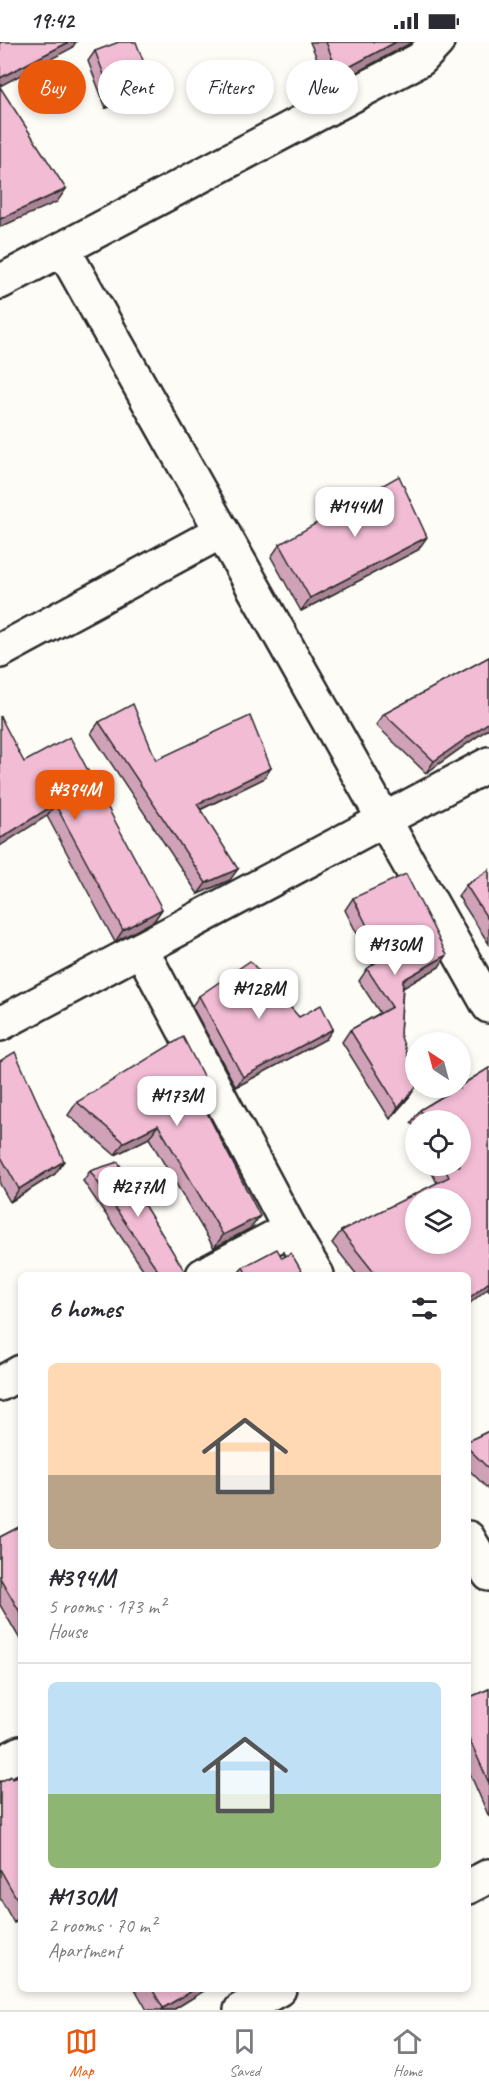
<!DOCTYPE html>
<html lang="en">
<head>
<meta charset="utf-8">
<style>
	:root { --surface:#fff; --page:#f2f2f3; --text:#2b2b33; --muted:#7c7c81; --line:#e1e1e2; --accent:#ea580c }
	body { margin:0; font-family:Caveat,sans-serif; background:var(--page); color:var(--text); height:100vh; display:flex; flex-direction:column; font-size:22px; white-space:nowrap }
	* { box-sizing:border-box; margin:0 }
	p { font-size:20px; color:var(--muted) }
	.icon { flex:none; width:33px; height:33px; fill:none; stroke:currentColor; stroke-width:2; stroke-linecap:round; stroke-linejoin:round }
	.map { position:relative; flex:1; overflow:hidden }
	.details { position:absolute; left:18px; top:1230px; width:453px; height:720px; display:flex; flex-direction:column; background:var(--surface); border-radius:9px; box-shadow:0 3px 9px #0003 }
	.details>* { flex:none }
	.guide { position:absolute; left:18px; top:18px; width:453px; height:54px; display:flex; gap:12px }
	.needle { width:39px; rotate:324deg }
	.tools { position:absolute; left:405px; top:990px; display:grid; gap:12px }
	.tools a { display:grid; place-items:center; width:66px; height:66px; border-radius:50%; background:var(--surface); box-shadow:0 3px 9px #0003; font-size:30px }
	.price { position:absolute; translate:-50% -51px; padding:0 14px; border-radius:12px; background:#fff; color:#222; font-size:20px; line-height:39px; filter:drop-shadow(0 2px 3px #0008) }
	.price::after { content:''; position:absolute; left:50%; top:36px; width:18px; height:14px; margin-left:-9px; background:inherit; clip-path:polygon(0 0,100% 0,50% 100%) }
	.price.active { background:var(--accent); color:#fff }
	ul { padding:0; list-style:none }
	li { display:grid; align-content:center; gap:12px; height:318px; padding:0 30px }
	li+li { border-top:2px solid var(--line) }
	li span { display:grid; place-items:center; height:186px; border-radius:9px; color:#555 }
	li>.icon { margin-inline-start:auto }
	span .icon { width:108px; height:108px; fill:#fffc; stroke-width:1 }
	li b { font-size:26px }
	h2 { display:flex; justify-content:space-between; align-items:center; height:72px; padding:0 30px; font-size:26px }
	.tag { padding:0 21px; border-radius:27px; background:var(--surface); box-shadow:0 3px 9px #0003; font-size:21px; line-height:54px }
	.tag.active { background:var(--accent); color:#fff }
	.status { display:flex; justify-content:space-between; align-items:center; height:42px; padding:0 30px; background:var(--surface); direction:ltr }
	.status svg { height:16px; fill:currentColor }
	.tabs { display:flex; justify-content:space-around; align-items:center; height:84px; border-top:2px solid var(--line); background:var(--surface); font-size:16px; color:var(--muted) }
	.tabs a { display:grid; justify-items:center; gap:3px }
	.tabs .active { color:var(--accent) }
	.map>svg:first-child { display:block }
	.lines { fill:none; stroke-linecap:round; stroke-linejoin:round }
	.minor-casing { stroke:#2b2b2b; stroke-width:38 }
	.minor { stroke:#fdfcf7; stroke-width:33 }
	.wall { fill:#d0a2b7; stroke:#2b2b2b; stroke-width:1.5 }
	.shaded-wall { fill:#a98495; stroke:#2b2b2b; stroke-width:1.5 }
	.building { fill:#f2bcd5; stroke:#2b2b2b; stroke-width:1.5; fill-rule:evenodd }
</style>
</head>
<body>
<div class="status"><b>19:42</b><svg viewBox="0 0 49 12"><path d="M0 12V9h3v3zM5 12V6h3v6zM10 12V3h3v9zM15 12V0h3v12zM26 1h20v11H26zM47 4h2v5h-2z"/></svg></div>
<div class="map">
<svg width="489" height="1968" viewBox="0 0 489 1968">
	<rect width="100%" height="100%" fill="#fdfcf7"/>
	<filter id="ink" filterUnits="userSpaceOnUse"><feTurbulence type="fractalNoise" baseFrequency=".0167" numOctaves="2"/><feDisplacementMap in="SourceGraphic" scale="12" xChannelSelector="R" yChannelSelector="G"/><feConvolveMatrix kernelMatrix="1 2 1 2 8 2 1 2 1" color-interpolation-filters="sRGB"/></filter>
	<g filter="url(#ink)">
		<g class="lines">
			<defs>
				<g id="minor">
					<polyline points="63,207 489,964"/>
					<polyline points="0,240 421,17 437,0"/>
					<polyline points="0,609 222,489"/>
					<polyline points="141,907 290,1187 317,1233"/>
					<polyline points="0,982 489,722"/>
					<polyline points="203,1233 290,1187"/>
					<polyline points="0,1342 21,1330"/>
					<polyline points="468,1496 489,1532"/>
					<polyline points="0,1722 21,1711"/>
					<polyline points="468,1845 489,1834"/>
					<polyline points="241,1968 279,1947"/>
				</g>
			</defs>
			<use href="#minor" class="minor-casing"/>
			<use href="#minor" class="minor"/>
		</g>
		<g class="wall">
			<polygon points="310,0 411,0 409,2 329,45"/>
			<polygon points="95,9 153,45 146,55 106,66 88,19"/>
			<polygon points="280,502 418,508 301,569 271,515"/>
			<polygon points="489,615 489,686 426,731 376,683 384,672"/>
			<polygon points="99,680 156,718 271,726 263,737 200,768 230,838 198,852 91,691"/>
			<polygon points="24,720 162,867 154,879 115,900 47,774"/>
			<polygon points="489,828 489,902 458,854 466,843"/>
			<polygon points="353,856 439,925 403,946 400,992 409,1055 390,1077 342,1000 350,988 380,971 359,939 367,927 373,923 345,868"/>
			<polygon points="199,954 299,975 333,987 326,997 236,1045 192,964"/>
			<polygon points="0,1019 55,1132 10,1160 0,1142"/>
			<polygon points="489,1026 489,1249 488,1246 468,1233 357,1233 332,1201 341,1189 437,1141 432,1131 437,1124 460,1124 460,1078 416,1078 416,1086 411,1081 420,1068"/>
			<polygon points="77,1060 205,1067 251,1186 214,1206 149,1096 115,1113 68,1073"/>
			<polygon points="90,1129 187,1233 147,1233 83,1139"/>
			<polygon points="282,1216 304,1233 237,1233 243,1225"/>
			<polygon points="489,1389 489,1448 468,1427 468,1399"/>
			<polygon points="21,1484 21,1599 0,1563 0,1495"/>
			<polygon points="489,1647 489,1775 468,1727 468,1656"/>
			<polygon points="21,1732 21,1877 14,1881 0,1856 0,1740 12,1737"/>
			<polygon points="135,1947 207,1947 173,1968 147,1968"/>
		</g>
		<g class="shaded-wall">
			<polygon points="69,0 76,0 72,6 0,44 0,36"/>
			<polygon points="396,0 411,0 409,2 329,45 338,31"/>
			<polygon points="153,45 146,55 106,66 113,56"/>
			<polygon points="66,147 57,160 0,185 0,177"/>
			<polygon points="427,495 418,508 301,569 310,556"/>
			<polygon points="489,680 489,686 426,731 434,719"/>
			<polygon points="271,726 263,737 189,773 197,762"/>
			<polygon points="55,762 47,774 0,804 0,796"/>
			<polygon points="238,827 230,838 198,852 206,841"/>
			<polygon points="162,867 154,879 115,900 123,888"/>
			<polygon points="447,913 439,925 395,950 403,938"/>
			<polygon points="333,987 326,997 236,1045 243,1035"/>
			<polygon points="416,1045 409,1055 390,1077 398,1065"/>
			<polygon points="214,1055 205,1068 202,1061"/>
			<polygon points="158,1083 149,1096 115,1113 124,1100"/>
			<polygon points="64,1119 55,1132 10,1160 19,1147"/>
			<polygon points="260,1174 251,1186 214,1206 223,1193"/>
			<polygon points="489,1240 489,1244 488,1246 468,1263 468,1257"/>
			<polygon points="21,1871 21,1877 14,1881"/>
			<polygon points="195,1947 207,1947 173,1968 162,1968 163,1966"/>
		</g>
		<g class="building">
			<polygon points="0,0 69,0 0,36"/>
			<polygon points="119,0 136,0 153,45 113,56 95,9"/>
			<polygon points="326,0 396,0 338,31"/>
			<polygon points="0,45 66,147 0,177"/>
			<polygon points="399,434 427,495 310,556 280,502"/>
			<polygon points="489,615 489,680 434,719 384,672"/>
			<polygon points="133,662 156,718 250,674 271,726 197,762 238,827 206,841 99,680"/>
			<polygon points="0,674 24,720 70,695 162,867 123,888 55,762 3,795 0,796"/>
			<polygon points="489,828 489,879 466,843"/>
			<polygon points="406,832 447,913 403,938 400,992 416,1038 416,1045 398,1065 350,988 392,965 367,927 383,915 353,856"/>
			<polygon points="250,919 299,975 321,963 333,987 243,1035 199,954"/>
			<polygon points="183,995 214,1055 202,1061 260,1174 223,1193 158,1083 124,1100 77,1060"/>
			<polygon points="15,1010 64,1119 19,1147 0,1113 0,1019"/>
			<path d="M489 1026V1240L468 1257V1233H376L341 1189 449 1135 443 1124H460V1078H428L420 1068 457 1046H460V1044ZM416 1156H460V1202H416Z"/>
			<polygon points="118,1120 187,1233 161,1233 90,1129"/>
			<polygon points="277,1207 282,1216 291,1211 304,1233 247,1233 243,1225"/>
			<polygon points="489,1389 489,1427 468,1406 468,1399"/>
			<polygon points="21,1484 21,1572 0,1536 0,1495"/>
			<polygon points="489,1647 489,1741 468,1694 468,1656"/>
			<polygon points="21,1732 21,1864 0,1827 0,1740 11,1734 12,1737"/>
			<polygon points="152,1947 195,1947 163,1966"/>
		</g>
	</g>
</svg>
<div class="tools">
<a><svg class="needle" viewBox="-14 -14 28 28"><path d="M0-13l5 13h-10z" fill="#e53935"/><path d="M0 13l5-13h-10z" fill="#7c7c81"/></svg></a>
<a><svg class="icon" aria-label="locate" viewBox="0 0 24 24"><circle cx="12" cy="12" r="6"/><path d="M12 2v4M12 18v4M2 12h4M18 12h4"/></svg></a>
<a><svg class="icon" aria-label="layers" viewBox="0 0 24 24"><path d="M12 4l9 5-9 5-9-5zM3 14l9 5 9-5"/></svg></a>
</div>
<b class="price" style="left:355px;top:496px">₦144M</b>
<b class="price active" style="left:75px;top:779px">₦394M</b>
<b class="price" style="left:395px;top:934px">₦130M</b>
<b class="price" style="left:259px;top:978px">₦128M</b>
<b class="price" style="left:177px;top:1085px">₦173M</b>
<b class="price" style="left:138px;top:1176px">₦277M</b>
<div class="guide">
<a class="tag active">Buy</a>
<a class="tag">Rent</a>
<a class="tag">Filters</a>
<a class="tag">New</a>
</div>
<section class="details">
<h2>6 homes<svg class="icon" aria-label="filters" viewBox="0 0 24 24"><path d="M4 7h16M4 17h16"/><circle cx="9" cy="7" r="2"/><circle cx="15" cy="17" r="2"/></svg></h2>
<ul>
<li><span style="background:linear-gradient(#ffd9b3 60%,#b9a48a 0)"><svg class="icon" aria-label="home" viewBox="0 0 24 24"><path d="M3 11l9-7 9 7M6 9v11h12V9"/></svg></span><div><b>₦394M</b><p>5 rooms · 173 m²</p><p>House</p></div></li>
<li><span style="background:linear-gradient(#bfe0f5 60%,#8fb573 0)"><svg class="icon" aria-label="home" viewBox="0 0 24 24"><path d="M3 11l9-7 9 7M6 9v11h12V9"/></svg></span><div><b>₦130M</b><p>2 rooms · 70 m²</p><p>Apartment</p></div></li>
</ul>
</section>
</div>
<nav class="tabs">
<a class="active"><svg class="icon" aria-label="map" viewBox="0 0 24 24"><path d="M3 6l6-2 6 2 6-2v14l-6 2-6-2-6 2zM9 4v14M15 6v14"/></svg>Map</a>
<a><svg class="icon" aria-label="saved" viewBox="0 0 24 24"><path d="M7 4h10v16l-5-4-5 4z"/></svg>Saved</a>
<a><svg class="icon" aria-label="home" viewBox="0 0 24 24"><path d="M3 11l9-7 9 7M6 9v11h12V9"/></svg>Home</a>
</nav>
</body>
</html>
